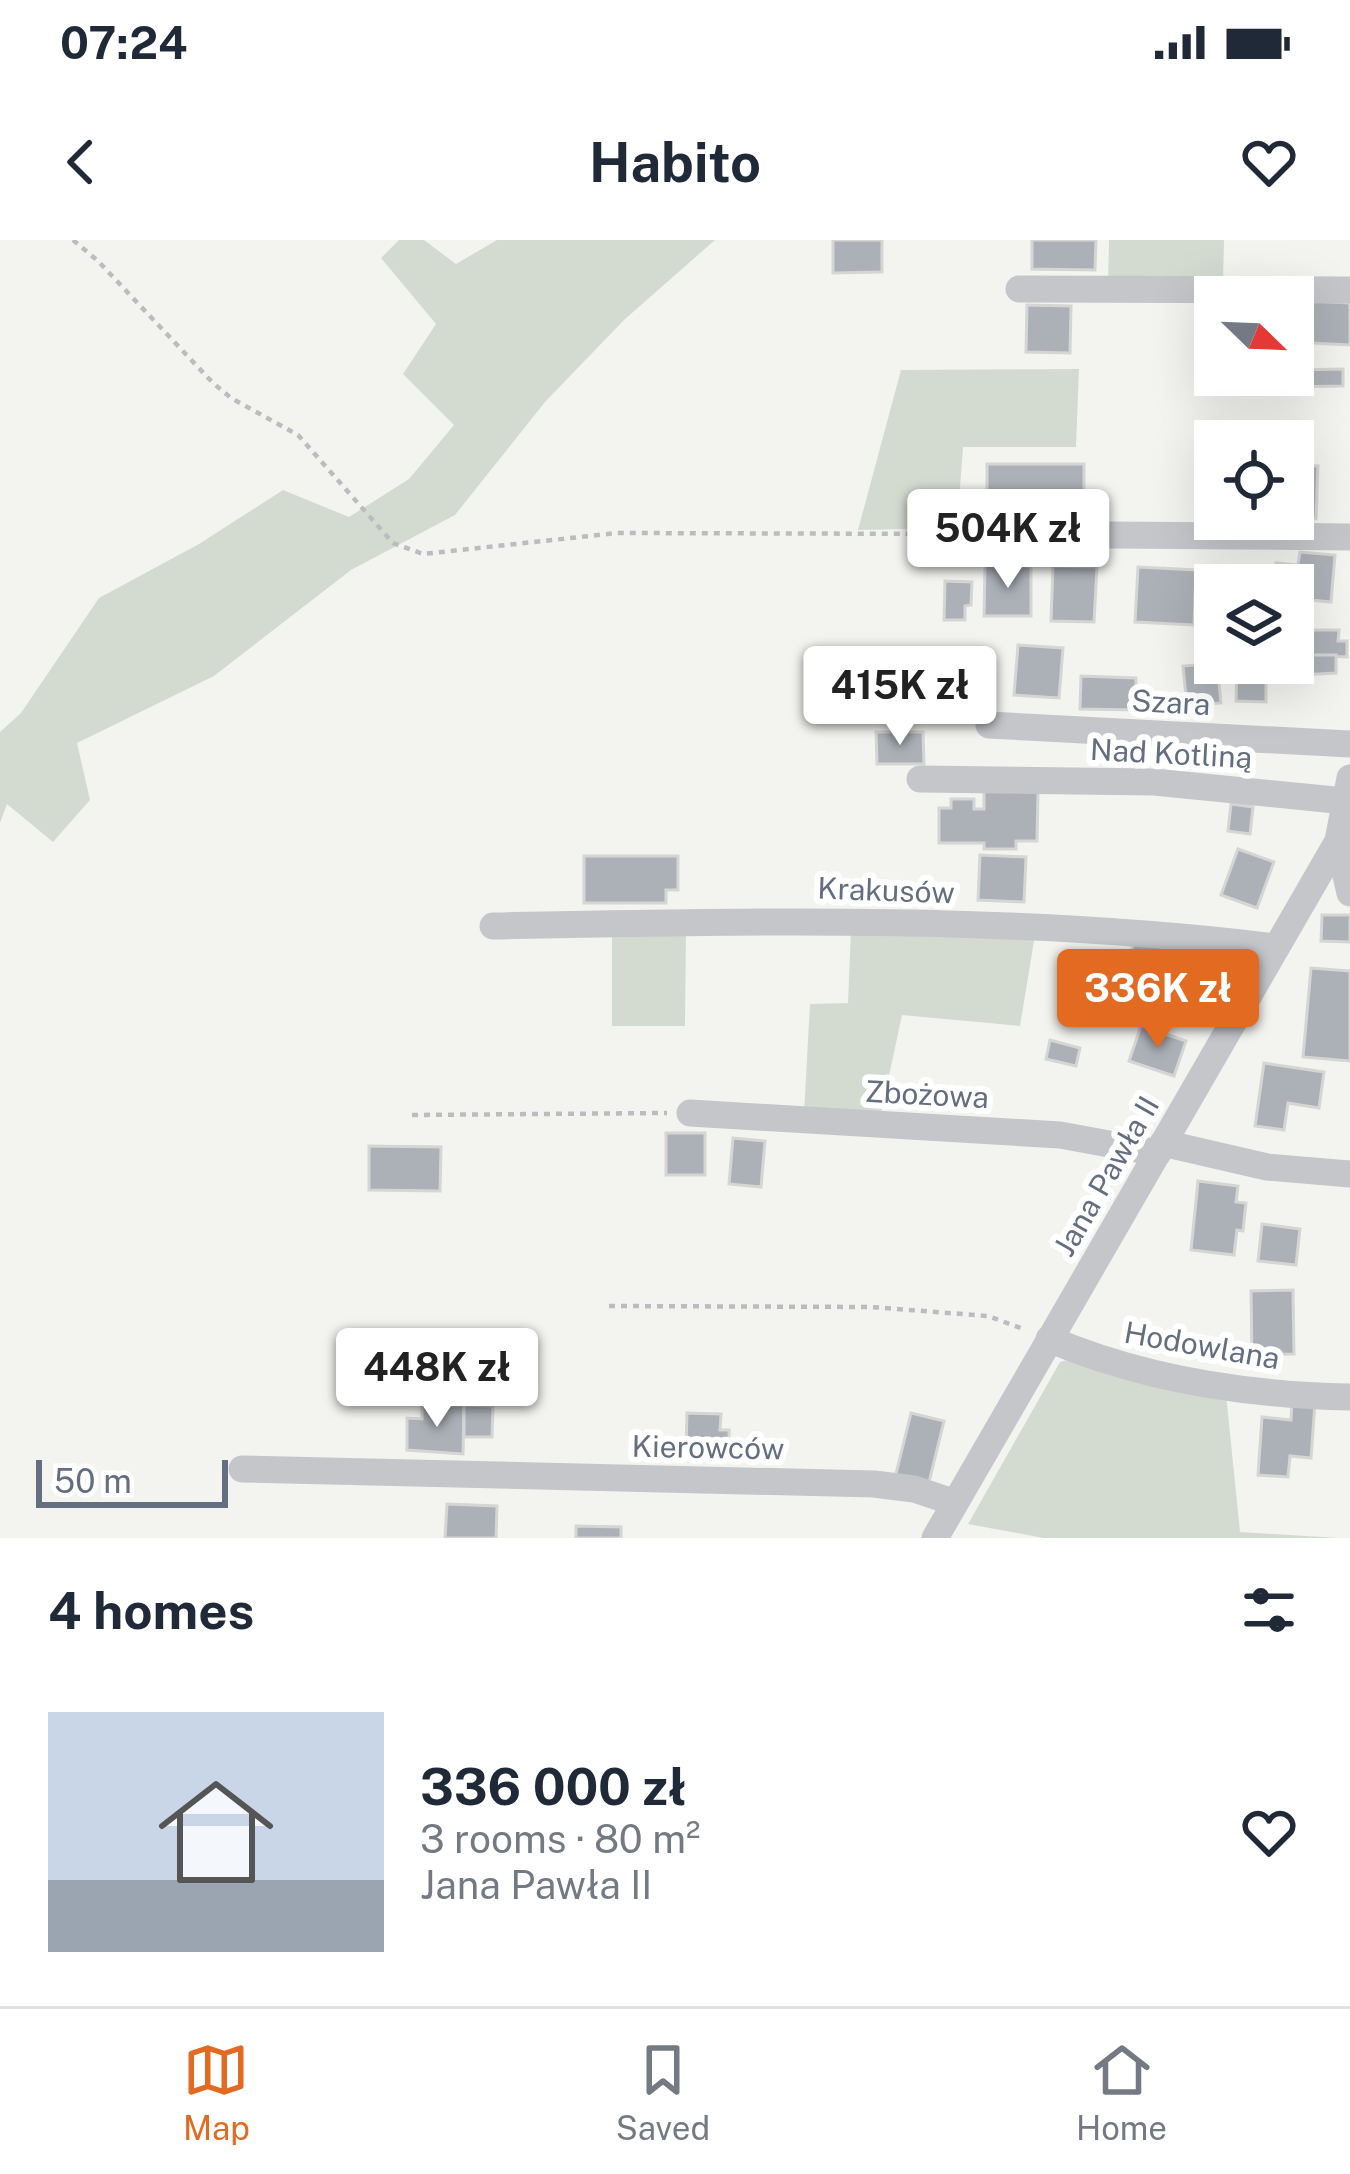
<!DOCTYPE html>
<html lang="en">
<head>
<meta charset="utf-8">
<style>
	:root { --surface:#fff; --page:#f6f6f7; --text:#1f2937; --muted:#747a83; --line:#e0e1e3; --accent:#e26b21 }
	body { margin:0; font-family:"Public Sans",sans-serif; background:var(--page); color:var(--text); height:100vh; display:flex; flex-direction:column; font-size:45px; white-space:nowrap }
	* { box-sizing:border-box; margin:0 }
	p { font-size:39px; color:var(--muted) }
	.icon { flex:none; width:66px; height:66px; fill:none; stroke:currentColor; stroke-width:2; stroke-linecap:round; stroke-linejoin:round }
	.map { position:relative; height:1298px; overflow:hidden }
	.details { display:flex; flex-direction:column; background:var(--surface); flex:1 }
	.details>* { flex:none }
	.needle { width:78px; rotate:113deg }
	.tools { position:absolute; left:1194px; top:36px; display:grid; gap:24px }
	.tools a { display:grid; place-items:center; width:120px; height:120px; border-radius:0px; background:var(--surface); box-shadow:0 12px 48px #0002; font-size:60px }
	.scale { position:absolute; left:36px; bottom:30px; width:192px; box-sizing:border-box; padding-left:12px; border:6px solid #636f81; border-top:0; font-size:33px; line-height:42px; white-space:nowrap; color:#636f81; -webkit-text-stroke:9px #fff; paint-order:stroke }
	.price { position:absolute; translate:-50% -102px; padding:0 27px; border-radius:12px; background:#fff; color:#222; font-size:39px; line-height:78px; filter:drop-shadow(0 3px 6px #0008) }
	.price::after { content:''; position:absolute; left:50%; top:72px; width:36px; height:27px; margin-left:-18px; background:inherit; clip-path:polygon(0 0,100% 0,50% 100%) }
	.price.selected { background:var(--accent); color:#fff }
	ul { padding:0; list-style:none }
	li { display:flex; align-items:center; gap:36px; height:300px; padding:0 48px }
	li span { display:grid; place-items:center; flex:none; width:336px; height:240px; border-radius:0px; color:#555 }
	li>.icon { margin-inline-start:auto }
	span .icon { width:144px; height:144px; fill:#fffc; stroke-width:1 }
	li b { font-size:51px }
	h2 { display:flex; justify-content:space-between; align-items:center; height:144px; padding:0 48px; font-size:51px }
	.status { display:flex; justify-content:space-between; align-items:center; height:84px; padding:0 60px; background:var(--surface); direction:ltr }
	.status svg { height:33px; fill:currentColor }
	header { display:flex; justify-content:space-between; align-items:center; height:156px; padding:0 48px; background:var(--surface); font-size:54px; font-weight:700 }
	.tab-bar { display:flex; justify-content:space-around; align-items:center; height:168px; border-top:3px solid var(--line); background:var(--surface); font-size:33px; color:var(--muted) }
	.tab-bar a { display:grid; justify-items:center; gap:6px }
	.tab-bar .selected { color:var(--accent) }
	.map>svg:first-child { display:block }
	.green { fill:#d3dbd1 }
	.building { fill:#acb1b8; stroke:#d5d5d3; stroke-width:3 }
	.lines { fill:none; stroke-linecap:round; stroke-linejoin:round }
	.path { stroke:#bbbcbf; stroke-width:4.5; stroke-dasharray:6 6; stroke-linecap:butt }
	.minor { stroke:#c4c6ca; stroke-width:27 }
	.labels { text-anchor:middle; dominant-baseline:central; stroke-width:12; stroke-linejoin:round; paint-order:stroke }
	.street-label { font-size:30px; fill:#636f81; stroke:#fff }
</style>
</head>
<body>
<div class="status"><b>07:24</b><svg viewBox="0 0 49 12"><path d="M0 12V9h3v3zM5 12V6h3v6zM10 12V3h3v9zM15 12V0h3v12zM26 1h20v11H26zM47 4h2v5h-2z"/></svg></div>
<header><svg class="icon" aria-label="back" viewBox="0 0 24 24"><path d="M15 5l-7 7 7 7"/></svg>Habito<svg class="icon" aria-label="heart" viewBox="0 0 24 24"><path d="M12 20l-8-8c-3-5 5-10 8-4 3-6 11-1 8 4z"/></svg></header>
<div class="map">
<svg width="1350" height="1298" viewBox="0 0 1350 1298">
	<rect width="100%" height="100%" fill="#f3f4f0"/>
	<g class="green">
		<polygon points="399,0 424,0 456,24 497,0 715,0 624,80 545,162 455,275 351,330 214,436 77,503 90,560 53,602 7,564 0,583 0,492 21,473 99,358 199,304 283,250 349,277 409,239 454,185 403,134 436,84 381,18"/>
		<polygon points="1109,0 1224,0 1223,43 1108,43"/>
		<polygon points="1079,129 1076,207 963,207 957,288 858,290 901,130"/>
		<polygon points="851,689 1035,695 1020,786 902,775 880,878 804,873 810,764 848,763"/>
		<polygon points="612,690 686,690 685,786 612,786"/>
		<polygon points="1067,1120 1226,1154 1240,1292 1338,1298 1044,1298 968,1284 1060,1122"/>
	</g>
	<g class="building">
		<polygon points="833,0 882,0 882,32 833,33"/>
		<polygon points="1032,0 1096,0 1095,30 1032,29"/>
		<polygon points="1293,60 1350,63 1350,105 1293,102"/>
		<polygon points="1027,65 1071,66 1070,113 1026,112"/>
		<polygon points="1343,129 1343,146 1288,147 1287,135 1293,135 1293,130"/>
		<rect x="987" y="224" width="97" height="44"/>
		<polygon points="1201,224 1215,224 1215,265 1198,265"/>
		<polygon points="1293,225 1318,226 1316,279 1293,278"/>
		<polygon points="1300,312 1335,315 1331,362 1299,359 1297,380 1293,379 1293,345 1274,345 1276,323 1298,325"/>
		<polygon points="985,325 1031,326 1031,376 984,376"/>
		<polygon points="1053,326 1097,327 1094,382 1051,381"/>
		<polygon points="1138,327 1196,330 1194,385 1135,382"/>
		<polygon points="945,341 972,342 971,365 965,366 965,380 944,380"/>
		<polygon points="1293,390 1339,390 1338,401 1347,401 1347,417 1300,415 1300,410 1293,410"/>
		<polygon points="1018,405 1063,408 1059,458 1014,455"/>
		<polygon points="923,411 993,415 991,450 921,446"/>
		<polygon points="1300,415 1336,415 1336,433 1300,435"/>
		<polygon points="1217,423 1221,463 1187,466 1183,426"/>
		<polygon points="1237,423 1272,423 1272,439 1266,439 1266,462 1236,461"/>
		<polygon points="1081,436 1136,438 1136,470 1080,469"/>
		<polygon points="876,492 923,492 924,524 877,524"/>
		<polygon points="984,550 1038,551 1037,601 1016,601 1016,609 984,609 984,603 939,603 939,568 951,568 951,559 974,559 974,569 984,569"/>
		<polygon points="1231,564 1253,567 1250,594 1228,591"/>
		<polygon points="1238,609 1274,622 1257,668 1221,655"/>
		<polygon points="980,615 1026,617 1024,662 978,660"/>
		<polygon points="584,616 678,616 678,650 666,650 666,663 584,663"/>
		<polygon points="1322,675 1350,675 1350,702 1321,701"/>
		<polygon points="1133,703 1178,709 1171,761 1158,759 1154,784 1122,780"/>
		<polygon points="1311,728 1350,731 1350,821 1303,817"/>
		<polygon points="1141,786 1186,801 1174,836 1129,821"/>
		<polygon points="1050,800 1080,808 1076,826 1046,819"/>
		<polygon points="1264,823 1324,832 1319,868 1288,863 1284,890 1255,886"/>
		<rect x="666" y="893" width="39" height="42"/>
		<polygon points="733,898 765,901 761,947 729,944"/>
		<polygon points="369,906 441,907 440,951 369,950"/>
		<polygon points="1198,941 1238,946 1236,962 1246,963 1243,991 1237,990 1234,1015 1191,1010"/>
		<polygon points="1262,984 1300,989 1296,1025 1258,1021"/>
		<polygon points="1293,1050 1294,1114 1252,1115 1251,1051"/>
		<polygon points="1292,1162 1315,1163 1311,1218 1290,1216 1288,1237 1258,1235 1262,1177 1291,1180"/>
		<polygon points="422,1165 464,1165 463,1214 407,1210 407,1178 422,1179"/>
		<polygon points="464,1165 493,1166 492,1197 464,1197"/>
		<polygon points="687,1173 721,1174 720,1190 729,1190 729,1210 686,1209"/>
		<polygon points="911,1173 944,1181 928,1246 895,1238"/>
		<polygon points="447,1264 497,1266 496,1298 445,1298"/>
		<polygon points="576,1286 621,1287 621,1298 576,1298"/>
	</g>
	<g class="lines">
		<g class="path">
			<polyline points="73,0 98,21 213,143 231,158 298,195 393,303 423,314 617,293 970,294"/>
			<polyline points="412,875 667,873"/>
			<polyline points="609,1066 871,1067 988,1076 1026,1090"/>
		</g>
		<g class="minor">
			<polyline points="1019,49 1350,50"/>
			<polyline points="994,294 1350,297"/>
			<polyline points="989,485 1350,504"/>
			<polyline points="920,539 1154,542 1345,561"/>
			<polyline points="1338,601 1350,653"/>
			<path d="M493 686C754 681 1016 675 1276 707"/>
			<polyline points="690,873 1060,895 1158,913"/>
			<polyline points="1163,903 1267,927 1350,934"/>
			<path d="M1049 1099C1143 1139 1247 1155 1350 1157"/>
			<polyline points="242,1229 874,1244 914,1249 953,1262"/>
			<polyline points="935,1298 1338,601 1350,538"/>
		</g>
	</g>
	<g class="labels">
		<g class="street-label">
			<text transform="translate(1171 462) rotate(3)">Szara</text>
			<text transform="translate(1171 513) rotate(3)">Nad Kotliną</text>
			<text transform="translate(886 650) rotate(2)">Krakusów</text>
			<text transform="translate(927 854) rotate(3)">Zbożowa</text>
			<text transform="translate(1106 936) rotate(-60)">Jana Pawła II</text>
			<text transform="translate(1202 1105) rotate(10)">Hodowlana</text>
			<text transform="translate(708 1207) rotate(1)">Kierowców</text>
		</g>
	</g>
</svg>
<div class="tools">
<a><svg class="needle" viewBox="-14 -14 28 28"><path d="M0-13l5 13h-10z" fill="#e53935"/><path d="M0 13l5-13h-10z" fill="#747a83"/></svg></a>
<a><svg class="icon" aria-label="locate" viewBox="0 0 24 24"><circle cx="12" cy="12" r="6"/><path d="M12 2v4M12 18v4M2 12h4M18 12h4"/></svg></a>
<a><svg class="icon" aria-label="layers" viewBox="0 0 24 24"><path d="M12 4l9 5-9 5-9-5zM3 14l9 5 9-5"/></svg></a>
</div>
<div class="scale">50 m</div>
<b class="price" style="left:1008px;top:351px">504K zł</b>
<b class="price" style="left:900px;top:508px">415K zł</b>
<b class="price selected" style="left:1158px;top:811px">336K zł</b>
<b class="price" style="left:437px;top:1190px">448K zł</b>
</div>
<section class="details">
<h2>4 homes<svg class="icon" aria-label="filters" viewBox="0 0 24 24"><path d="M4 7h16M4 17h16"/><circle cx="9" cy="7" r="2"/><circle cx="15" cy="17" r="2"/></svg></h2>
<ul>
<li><span style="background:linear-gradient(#c9d6e8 70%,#9aa5b1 0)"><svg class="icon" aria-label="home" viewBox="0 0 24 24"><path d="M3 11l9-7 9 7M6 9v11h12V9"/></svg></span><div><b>336 000 zł</b><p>3 rooms · 80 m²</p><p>Jana Pawła II</p></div><svg class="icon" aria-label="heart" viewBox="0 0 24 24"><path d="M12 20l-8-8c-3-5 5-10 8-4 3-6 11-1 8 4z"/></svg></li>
</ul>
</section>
<nav class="tab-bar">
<a class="selected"><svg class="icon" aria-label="map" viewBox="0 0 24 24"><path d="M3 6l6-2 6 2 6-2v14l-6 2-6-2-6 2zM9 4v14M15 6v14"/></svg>Map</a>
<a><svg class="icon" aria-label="saved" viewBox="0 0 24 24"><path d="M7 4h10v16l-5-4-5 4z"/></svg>Saved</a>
<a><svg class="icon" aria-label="home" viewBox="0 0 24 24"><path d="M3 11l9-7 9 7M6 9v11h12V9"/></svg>Home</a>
</nav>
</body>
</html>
